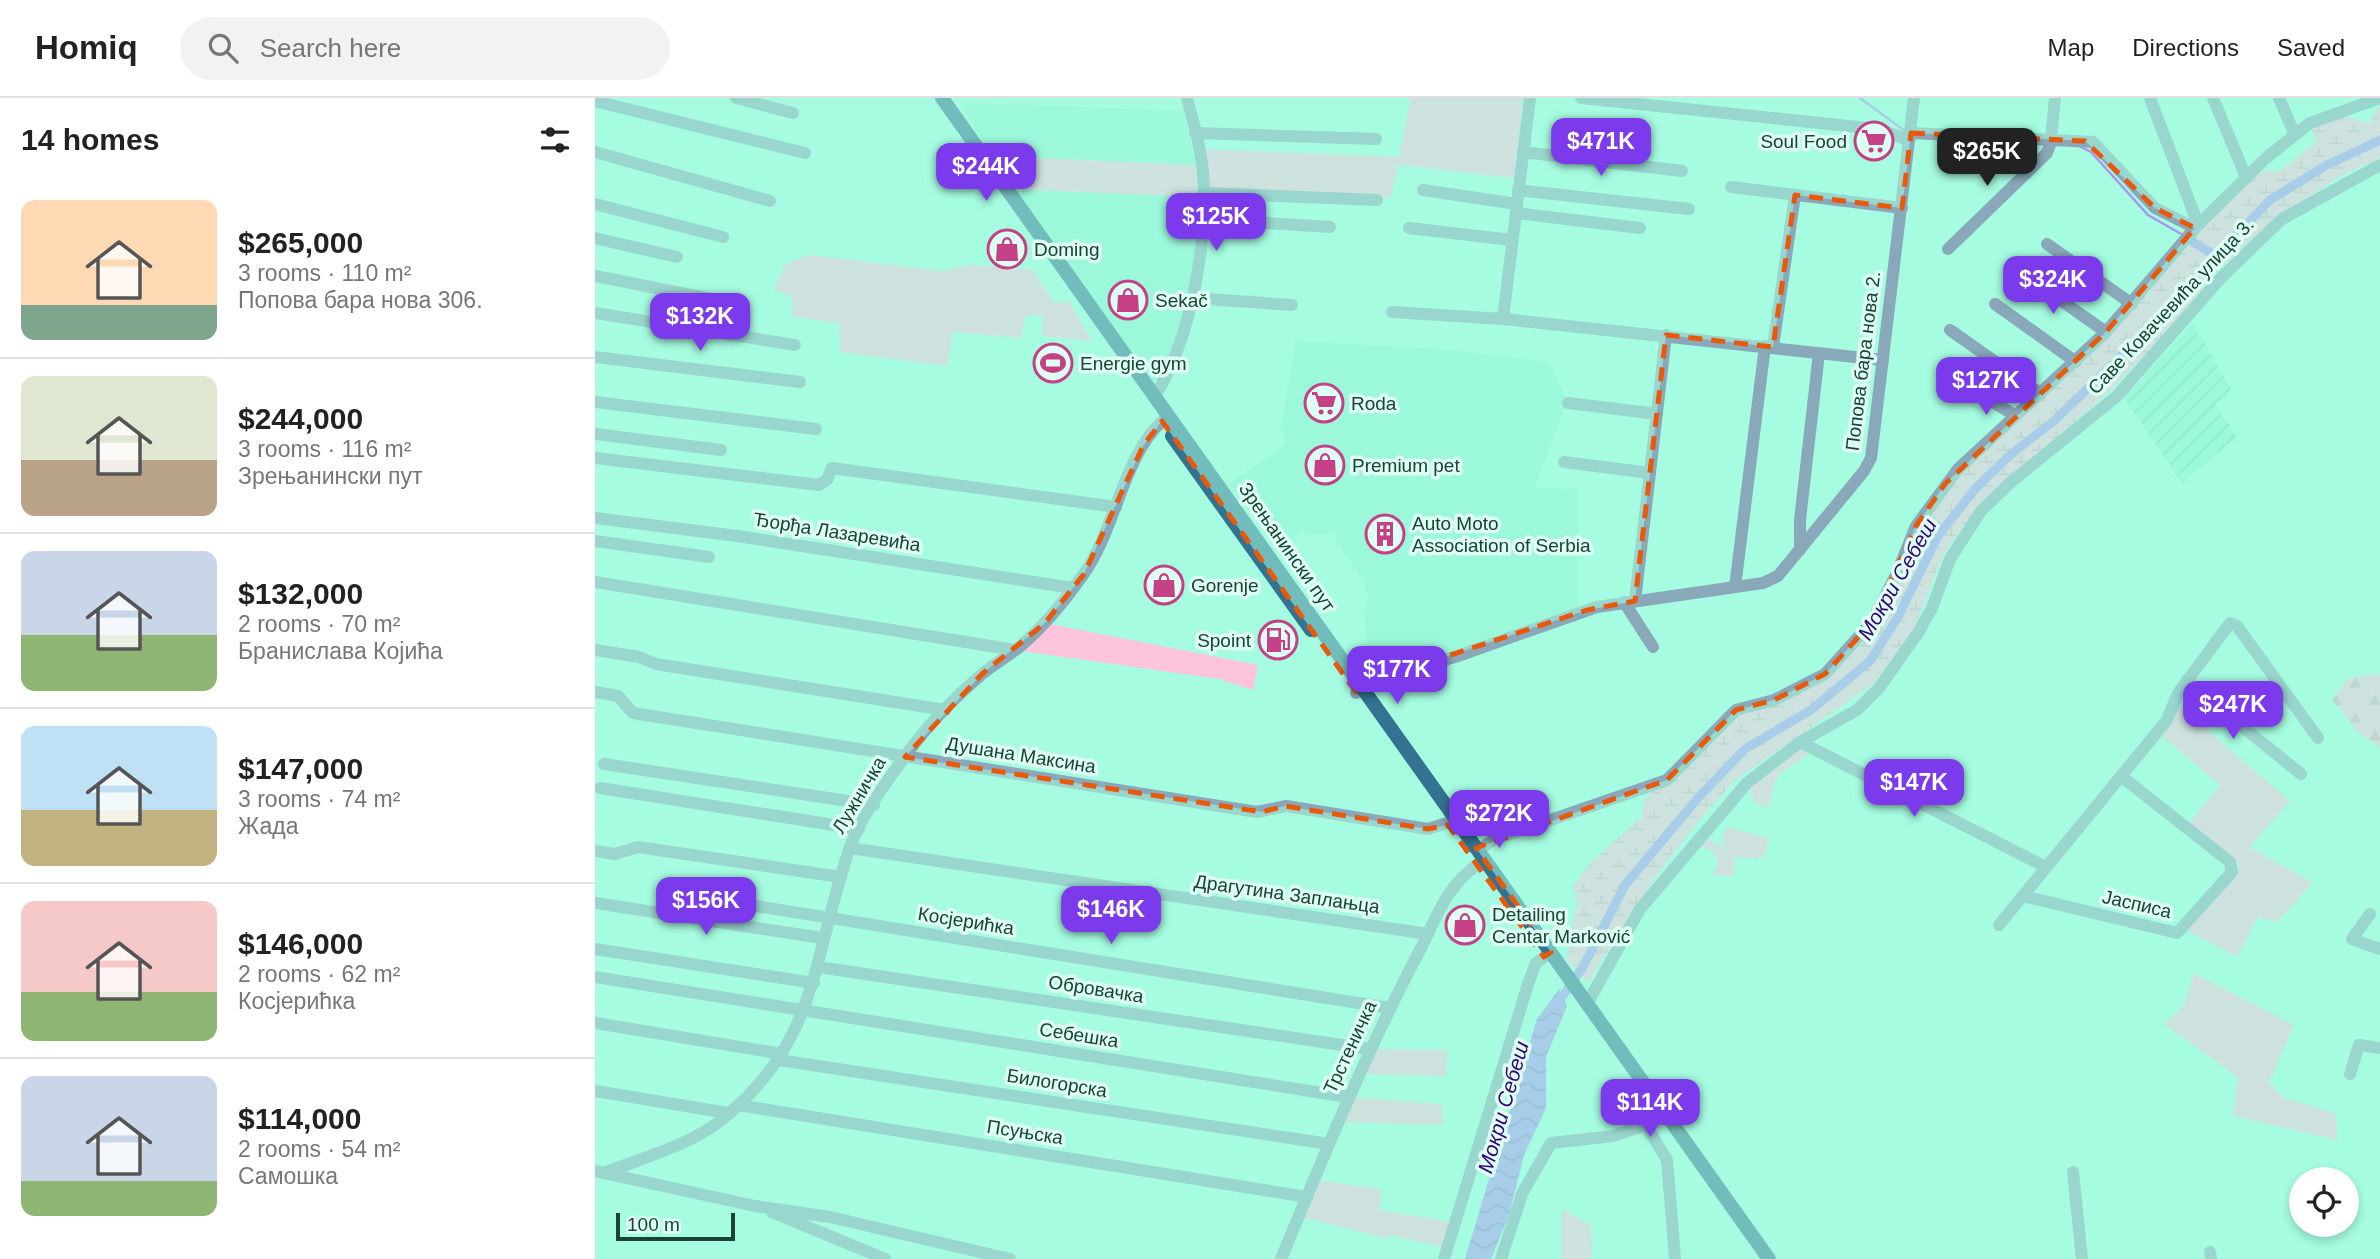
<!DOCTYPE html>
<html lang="en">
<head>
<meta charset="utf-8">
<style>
	:root { --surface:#fff; --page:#f2f2f2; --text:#222; --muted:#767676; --line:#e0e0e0; --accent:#7c3aed }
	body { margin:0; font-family:Helvetica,sans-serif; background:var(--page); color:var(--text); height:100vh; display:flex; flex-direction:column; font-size:26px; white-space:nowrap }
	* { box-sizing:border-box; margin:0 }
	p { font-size:23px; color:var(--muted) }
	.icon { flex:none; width:38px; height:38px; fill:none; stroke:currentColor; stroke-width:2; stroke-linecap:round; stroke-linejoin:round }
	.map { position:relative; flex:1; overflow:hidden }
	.drawer { display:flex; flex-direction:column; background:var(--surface); width:595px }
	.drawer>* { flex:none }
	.controls { position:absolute; left:1694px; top:1069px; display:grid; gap:14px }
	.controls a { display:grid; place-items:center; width:70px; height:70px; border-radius:50%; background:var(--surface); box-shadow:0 4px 10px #0003; font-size:35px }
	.scale { position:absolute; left:21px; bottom:18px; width:119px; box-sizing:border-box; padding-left:7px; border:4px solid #1c4136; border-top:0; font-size:19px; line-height:24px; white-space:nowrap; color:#1c4136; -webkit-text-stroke:5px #ddfef2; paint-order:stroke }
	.price { position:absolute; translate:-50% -60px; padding:0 16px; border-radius:14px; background:var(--accent); color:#fff; font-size:23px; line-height:46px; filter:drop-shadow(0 2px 4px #0008) }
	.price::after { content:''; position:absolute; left:50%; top:42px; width:21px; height:16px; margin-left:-10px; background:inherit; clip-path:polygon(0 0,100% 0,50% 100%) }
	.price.on { background:#222; color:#fff }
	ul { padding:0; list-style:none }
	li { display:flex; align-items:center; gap:21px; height:175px; padding:0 21px }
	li+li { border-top:2px solid var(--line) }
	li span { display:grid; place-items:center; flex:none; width:196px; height:140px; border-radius:14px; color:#555 }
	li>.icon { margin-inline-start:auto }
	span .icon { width:84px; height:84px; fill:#fffc; stroke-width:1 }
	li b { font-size:30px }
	h2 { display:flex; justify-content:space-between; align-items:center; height:84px; padding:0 21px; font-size:30px }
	header { display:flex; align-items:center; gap:42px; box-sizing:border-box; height:98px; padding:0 35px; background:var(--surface); border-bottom:2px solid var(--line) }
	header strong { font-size:33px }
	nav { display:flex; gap:38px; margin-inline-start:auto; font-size:24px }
	.search { width:490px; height:63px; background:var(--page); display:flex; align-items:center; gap:18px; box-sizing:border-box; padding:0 24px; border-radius:38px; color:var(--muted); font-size:26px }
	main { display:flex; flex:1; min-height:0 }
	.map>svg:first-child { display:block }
	.built { fill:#91f4d5 }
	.industrial { fill:url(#industrial-furrows) }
	.grass { fill:#fdc4dc }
	.forest { fill:url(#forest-firs) }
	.wetland { fill:url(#wetland-marsh) }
	.water { fill:url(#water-waves) }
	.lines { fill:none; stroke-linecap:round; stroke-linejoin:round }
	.stream { stroke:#a896f2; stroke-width:2.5 }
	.canal { stroke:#a896f2; stroke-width:9 }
	.minor { stroke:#89a8b9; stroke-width:12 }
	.major { stroke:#337290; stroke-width:14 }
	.marked { fill:none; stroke:#e8590c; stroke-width:5; stroke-dasharray:14 9; stroke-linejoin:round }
	.labels { text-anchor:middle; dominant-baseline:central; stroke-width:7; stroke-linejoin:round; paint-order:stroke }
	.poi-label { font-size:19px; fill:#1c4136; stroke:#ddfef2; text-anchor:start }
	.street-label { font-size:19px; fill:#1c4136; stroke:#ddfef2 }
	.water-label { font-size:21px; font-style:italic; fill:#340274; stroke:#ddfef2 }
</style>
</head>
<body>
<header>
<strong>Homiq</strong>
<div class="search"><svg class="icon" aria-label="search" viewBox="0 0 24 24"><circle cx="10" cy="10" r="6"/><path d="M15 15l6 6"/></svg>Search here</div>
<nav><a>Map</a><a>Directions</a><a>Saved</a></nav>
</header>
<main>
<section class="drawer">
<h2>14 homes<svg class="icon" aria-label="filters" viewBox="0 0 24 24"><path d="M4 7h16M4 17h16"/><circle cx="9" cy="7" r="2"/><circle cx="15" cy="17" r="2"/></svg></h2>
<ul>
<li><span style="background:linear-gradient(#ffd9b3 75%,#7fa58c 0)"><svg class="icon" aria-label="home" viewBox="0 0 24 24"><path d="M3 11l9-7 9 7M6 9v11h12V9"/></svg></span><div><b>$265,000</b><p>3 rooms · 110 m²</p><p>Попова бара нова 306.</p></div></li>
<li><span style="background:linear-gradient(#dfe7d0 60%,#b9a48a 0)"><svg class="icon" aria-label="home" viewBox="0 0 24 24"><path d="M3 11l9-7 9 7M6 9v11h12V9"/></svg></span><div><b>$244,000</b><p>3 rooms · 116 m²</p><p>Зрењанински пут</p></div></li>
<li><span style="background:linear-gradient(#c9d6e8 60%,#8fb573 0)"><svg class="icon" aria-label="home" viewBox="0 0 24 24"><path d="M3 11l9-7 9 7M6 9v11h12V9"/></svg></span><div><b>$132,000</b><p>2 rooms · 70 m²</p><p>Бранислава Којића</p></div></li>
<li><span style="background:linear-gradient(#bfe0f5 60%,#c2b280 0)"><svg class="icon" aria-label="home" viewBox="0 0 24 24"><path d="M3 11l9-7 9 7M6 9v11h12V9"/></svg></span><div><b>$147,000</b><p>3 rooms · 74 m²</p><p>Жада</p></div></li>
<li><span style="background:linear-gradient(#f6c9c9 65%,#8fb573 0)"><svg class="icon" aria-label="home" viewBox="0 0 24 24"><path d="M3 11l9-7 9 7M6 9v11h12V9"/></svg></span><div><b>$146,000</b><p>2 rooms · 62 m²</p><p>Косјерићка</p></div></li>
<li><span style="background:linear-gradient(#c9d6e8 75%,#8fb573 0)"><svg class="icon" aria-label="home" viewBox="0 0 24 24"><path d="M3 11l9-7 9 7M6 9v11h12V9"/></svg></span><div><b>$114,000</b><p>2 rooms · 54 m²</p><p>Самошка</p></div></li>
</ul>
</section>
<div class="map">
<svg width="1785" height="1161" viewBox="0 0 1785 1161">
	<defs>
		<pattern id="industrial-furrows" width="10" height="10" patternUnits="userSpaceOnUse" patternTransform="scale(1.75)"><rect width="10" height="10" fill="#91f4d5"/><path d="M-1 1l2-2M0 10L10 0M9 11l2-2" fill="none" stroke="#7cd2b7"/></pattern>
		<pattern id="forest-firs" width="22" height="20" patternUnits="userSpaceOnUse" patternTransform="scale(1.75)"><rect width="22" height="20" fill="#fdc4dc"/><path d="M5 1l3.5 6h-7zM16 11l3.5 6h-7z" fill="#d8aabd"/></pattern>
		<pattern id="wetland-marsh" width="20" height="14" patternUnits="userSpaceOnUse" patternTransform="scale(1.75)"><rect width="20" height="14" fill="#fdc4dc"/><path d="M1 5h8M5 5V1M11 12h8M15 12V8" fill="none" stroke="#d8aabd"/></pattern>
		<pattern id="water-waves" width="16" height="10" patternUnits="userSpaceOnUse" patternTransform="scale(1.75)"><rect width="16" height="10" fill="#a896f2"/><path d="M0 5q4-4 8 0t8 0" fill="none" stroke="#887cc5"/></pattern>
	</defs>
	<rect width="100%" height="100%" fill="#a5fce0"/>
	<g class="built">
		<polygon points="364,4 588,13 601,67 397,58"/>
		<polygon points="416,91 602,99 602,156 595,198 567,284 559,289"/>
		<polygon points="701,243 855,252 954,264 972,303 940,389 982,391 983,511 852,557 775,580 769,511 773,499 769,484 741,443 741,436 707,435 690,444 678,431 672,435 634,386 691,346 686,329"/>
	</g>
	<polygon class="industrial" points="1598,225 1637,293 1620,306 1642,339 1587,385 1529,300"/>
	<g class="grass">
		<polygon points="816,0 928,0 919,80 803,67 795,100 611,92 607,51 804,59"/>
		<polygon points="397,58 601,67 602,99 416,91"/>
		<polygon points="215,157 346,173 376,167 437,171 459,205 474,203 497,243 447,238 448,218 431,217 426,240 358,234 352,268 245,254 244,225 197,219 197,198 179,192 191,166"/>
		<polygon points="450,525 663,567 658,592 624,581 420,552"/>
		<polygon points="1583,607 1695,703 1655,749 1718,785 1682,824 1663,819 1642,859 1591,832 1644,769 1641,762 1594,725 1625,687 1564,636"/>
		<polygon points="1203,648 1214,656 1182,678 1173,710 1158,704 1155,687"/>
		<polygon points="1131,729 1174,740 1170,757 1162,761 1140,759 1139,778 1118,777 1123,765 1118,753 1105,749 1112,740 1122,747 1138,750 1126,746"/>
		<polygon points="1599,875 1699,927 1674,985 1689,1000 1741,1015 1742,1042 1638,1018 1643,979 1569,926 1588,908"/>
		<polygon points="776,951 853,952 851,978 765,976"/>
		<polygon points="754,999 847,1006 848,1027 744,1024"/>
		<polygon points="721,1082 787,1091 784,1112 863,1125 855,1150 797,1138 790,1140 705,1119"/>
		<polygon points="967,1111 996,1127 997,1161 967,1161"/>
	</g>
	<polygon class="forest" points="1780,575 1785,579 1785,650 1765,636 1737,602 1752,581"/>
	<path class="wetland" d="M1782 9H1785V60L1746 78 1684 118 1651 146 1619 177 1571 235 1515 293 1383 408 1349 455 1317 536 1278 586 1142 681 1110 715 1059 781 993 884 971 862C976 850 974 840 977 827 980 807 985 812 978 788L997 763 1046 720 1050 700 1086 670 1129 621 1230 576 1263 543 1337 403 1465 280 1651 79 1674 72 1683 74 1721 45 1715 25 1752 19 1775 25Z"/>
	<polygon class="water" points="964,891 972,908 951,959 951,1010 929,1057 914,1117 896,1161 870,1161 942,921"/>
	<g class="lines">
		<g class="stream">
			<polyline points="1265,0 1310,33"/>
			<polyline points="1486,49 1496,54 1553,117 1588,137"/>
		</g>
		<g class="canal">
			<polyline points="1598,144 1621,158"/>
			<polyline points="962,906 988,869 1030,787 1103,700 1150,651 1216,612 1275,563 1303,519 1343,438 1380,391 1415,357 1460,322 1519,265 1675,102 1730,68 1785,42"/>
		</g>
		<g class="minor">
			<polyline points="141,0 198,15"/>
			<polyline points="986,0 1282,31 1314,42"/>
			<polyline points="1555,0 1603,126"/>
			<polyline points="1618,0 1651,79"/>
			<polyline points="1684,0 1699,35"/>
			<polyline points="0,3 210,55"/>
			<polyline points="600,35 781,41"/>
			<polyline points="1316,35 1498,44 1560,110 1600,130"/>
			<polyline points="1456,40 1460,0"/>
			<polyline points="0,54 175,103"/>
			<polyline points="928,54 1087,73"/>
			<polyline points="1136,89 1307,110"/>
			<polyline points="828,92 922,106"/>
			<polyline points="923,92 1094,111"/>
			<polyline points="608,95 782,102"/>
			<polyline points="0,106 128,139"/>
			<polyline points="921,115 1045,130"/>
			<polyline points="607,121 735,129"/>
			<polyline points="814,130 917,142"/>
			<polyline points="0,140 82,159"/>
			<polyline points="1452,146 1537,206"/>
			<polyline points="1353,151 1452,55 1457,41"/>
			<polyline points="1424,173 1511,234"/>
			<polyline points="0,178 121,202"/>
			<polyline points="597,200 697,207"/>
			<polyline points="1400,206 1481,264"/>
			<polyline points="797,214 908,221 1288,262"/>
			<polyline points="0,215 200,247"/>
			<polyline points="908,221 935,0"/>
			<polyline points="1355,232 1446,296"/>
			<polyline points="1178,249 1200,97"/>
			<polyline points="0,259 205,284"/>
			<polyline points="1378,292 1421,318"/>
			<path d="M560 298C597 239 613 143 608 74 606 49 598 24 592 0"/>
			<polyline points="0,304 221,331"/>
			<polyline points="973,305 1062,316"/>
			<polyline points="0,336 126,352"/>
			<polyline points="0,360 224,387 232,382 237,370 521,409"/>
			<polyline points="969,364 1055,375"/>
			<polyline points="0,420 142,438 478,490"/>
			<polyline points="0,443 114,459"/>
			<polyline points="1205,452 1205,422 1224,255"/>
			<polyline points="0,484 420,552"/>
			<polyline points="1140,489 1170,248"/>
			<polyline points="1040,503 1071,237"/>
			<polyline points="1029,504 1058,549"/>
			<polyline points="0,552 44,559 61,566 350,612"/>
			<polyline points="1591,583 1706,676"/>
			<polyline points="0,594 23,598 38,615 662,714 691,708 833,731 852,725"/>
			<polyline points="761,595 780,582 860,559 1002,509 1168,485 1183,478 1269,373 1276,360 1319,0"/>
			<polyline points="1205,644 1451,769"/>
			<polyline points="9,666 279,707"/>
			<polyline points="5,690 264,731"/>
			<polyline points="255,750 833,836"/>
			<polyline points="883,752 900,741 1072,682 1141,612 1179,602 1230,576 1277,524 1302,475 1321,428 1363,371 1511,234 1600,130 1671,60 1715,25 1785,0"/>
			<polyline points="0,753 20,756 43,749 246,779"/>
			<polyline points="1428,798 1582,835 1637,774 1635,764 1526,678"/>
			<polyline points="0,805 227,840"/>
			<polyline points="142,805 794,910"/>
			<polyline points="1775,816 1757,841 1785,851"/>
			<polyline points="1404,827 1572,622 1583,595 1635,525 1642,528 1723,640"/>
			<polyline points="0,851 219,885"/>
			<polyline points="223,869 774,951"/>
			<polyline points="0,879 752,999"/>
			<polyline points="992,906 1045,811 1152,685 1205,644 1262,612 1284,590 1323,535 1337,510 1355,461 1386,413 1415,385 1522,298 1625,181 1687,121 1785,67"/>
			<polyline points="0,925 187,956"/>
			<polyline points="184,962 734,1046"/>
			<polyline points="1755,976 1764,947 1785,950"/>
			<polyline points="0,993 133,1015"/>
			<polyline points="143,1007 712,1099"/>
			<polyline points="1051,1027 1072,1062 1080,1161"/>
			<polyline points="0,1073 160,1108 235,1119 415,1161"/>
			<polyline points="1478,1074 1487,1161"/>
			<path d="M9 1075C47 1060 93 1048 125 1023 224 945 217 860 254 752 265 719 290 686 311 657 332 628 359 600 387 576 400 565 416 557 429 545 451 526 471 501 488 477 521 431 527 361 567 323"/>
			<polyline points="177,1114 290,1161"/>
			<polyline points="1615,1154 1616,1161"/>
			<path d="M686 1161C729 1057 771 954 824 854 840 823 851 788 882 767"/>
			<polyline points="849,1161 933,886 941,865 956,854"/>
			<polyline points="906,1161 927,1096 956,1045 1018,1038 1045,1029 1061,1020"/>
		</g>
		<g class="major">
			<polyline points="347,0 1174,1161"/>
			<polyline points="577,338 716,532"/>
		</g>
	</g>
	<path d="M0 0H1785V1161H0ZM1316 35 1490 43 1560 110 1600 130 1511 234 1350 386 1321 428 1277 524 1230 576 1179 602 1141 612 1072 682 881 750 956 854 949 859 853 727 833 731 690 708 667 714 310 659 387 576 450 525 489 476 548 348 567 323 761 594 780 582 992 512 1040 503 1071 237 1178 249 1200 97 1307 110Z" fill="#a5fce0" fill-opacity=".55" fill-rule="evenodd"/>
	<path class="marked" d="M1316 35 1490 43 1560 110 1600 130 1511 234 1350 386 1321 428 1277 524 1230 576 1179 602 1141 612 1072 682 881 750 956 854 949 859 853 727 833 731 690 708 667 714 310 659 387 576 450 525 489 476 548 348 567 323 761 594 780 582 992 512 1040 503 1071 237 1178 249 1200 97 1307 110Z"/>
	<defs>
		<symbol id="supermarket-ring" viewBox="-11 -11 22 22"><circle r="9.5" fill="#ddfef2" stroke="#c54186" stroke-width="1.5"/><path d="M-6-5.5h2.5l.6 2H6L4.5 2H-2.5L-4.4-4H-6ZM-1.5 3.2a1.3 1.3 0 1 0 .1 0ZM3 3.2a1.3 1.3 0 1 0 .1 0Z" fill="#c54186"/></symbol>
		<symbol id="shop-ring" viewBox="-11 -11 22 22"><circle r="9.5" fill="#ddfef2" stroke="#c54186" stroke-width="1.5"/><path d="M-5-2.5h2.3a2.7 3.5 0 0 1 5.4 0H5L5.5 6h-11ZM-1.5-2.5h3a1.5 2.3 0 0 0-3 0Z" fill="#c54186"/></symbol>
		<symbol id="stadium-ring" viewBox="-11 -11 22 22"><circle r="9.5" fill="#ddfef2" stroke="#c54186" stroke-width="1.5"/><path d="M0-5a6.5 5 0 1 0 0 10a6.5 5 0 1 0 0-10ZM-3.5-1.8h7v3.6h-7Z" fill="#c54186"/></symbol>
		<symbol id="building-ring" viewBox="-11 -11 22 22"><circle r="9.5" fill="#ddfef2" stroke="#c54186" stroke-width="1.5"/><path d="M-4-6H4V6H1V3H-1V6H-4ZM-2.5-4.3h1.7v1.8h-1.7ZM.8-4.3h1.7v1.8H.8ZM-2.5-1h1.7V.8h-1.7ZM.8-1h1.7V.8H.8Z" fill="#c54186"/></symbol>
		<symbol id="fuel-ring" viewBox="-11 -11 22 22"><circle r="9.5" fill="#ddfef2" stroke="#c54186" stroke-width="1.5"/><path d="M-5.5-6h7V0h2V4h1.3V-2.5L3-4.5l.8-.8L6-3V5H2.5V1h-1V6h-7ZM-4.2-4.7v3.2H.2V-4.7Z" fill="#c54186"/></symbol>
	</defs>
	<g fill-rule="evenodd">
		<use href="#supermarket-ring" x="1257" y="21" width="44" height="44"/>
		<use href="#shop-ring" x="390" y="129" width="44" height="44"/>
		<use href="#shop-ring" x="511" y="180" width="44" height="44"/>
		<use href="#stadium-ring" x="436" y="243" width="44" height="44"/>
		<use href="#supermarket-ring" x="707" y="283" width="44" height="44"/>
		<use href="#shop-ring" x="708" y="345" width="44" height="44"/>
		<use href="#building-ring" x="768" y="414" width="44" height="44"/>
		<use href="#shop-ring" x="547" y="465" width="44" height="44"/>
		<use href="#fuel-ring" x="661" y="520" width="44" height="44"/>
		<use href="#shop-ring" x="848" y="805" width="44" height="44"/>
	</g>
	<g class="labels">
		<g class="poi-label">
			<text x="1252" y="43" text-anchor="end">Soul Food</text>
			<text x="439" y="151">Doming</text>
			<text x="560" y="202">Sekač</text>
			<text x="485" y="265">Energie gym</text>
			<text x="756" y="305">Roda</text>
			<text x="757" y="367">Premium pet</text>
			<text x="817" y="425">Auto Moto<tspan x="817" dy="22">Association of Serbia</tspan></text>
			<text x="596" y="487">Gorenje</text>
			<text x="656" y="542" text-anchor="end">Spoint</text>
			<text x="897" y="816">Detailing<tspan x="897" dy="22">Centar Marković</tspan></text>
		</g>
		<g class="street-label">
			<text transform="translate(1576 208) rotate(-47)">Саве Ковачевића улица 3.</text>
			<text transform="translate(1268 263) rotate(-83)">Попова бара нова 2.</text>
			<text transform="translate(242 434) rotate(9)">Ђорђа Лазаревића</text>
			<text transform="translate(692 449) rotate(55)">Зрењанински пут</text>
			<text transform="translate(426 657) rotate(9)">Душана Максина</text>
			<text transform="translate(264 697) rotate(-59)">Лужничка</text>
			<text transform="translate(692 796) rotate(8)">Драгутина Заплањца</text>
			<text transform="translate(1542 806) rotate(13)">Јасписа</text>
			<text transform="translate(371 823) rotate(9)">Косјерићка</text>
			<text transform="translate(501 891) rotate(9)">Обровачка</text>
			<text transform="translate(484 937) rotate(9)">Себешка</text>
			<text transform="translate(755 949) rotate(-65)">Трстеничка</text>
			<text transform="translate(462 985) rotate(9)">Билогорска</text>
			<text transform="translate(430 1034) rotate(9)">Псуњска</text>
		</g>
		<g class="water-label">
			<text transform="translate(1302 481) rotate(-60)">Мокри Себеш</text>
			<text transform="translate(908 1009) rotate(-74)">Мокри Себеш</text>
		</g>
	</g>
</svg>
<div class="controls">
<a><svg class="icon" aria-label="locate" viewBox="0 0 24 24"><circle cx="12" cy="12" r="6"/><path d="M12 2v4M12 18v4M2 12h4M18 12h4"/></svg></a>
</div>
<div class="scale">100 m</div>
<b class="price" style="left:1006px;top:80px">$471K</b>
<b class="price on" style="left:1392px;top:90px">$265K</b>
<b class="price" style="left:391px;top:105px">$244K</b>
<b class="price" style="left:621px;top:155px">$125K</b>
<b class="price" style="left:1458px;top:218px">$324K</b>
<b class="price" style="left:105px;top:255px">$132K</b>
<b class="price" style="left:1391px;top:319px">$127K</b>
<b class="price" style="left:802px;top:608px">$177K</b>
<b class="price" style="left:1638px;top:643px">$247K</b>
<b class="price" style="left:1319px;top:721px">$147K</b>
<b class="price" style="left:904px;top:752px">$272K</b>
<b class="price" style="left:111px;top:839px">$156K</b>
<b class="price" style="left:516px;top:848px">$146K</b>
<b class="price" style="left:1055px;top:1041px">$114K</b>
</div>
</main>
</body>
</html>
